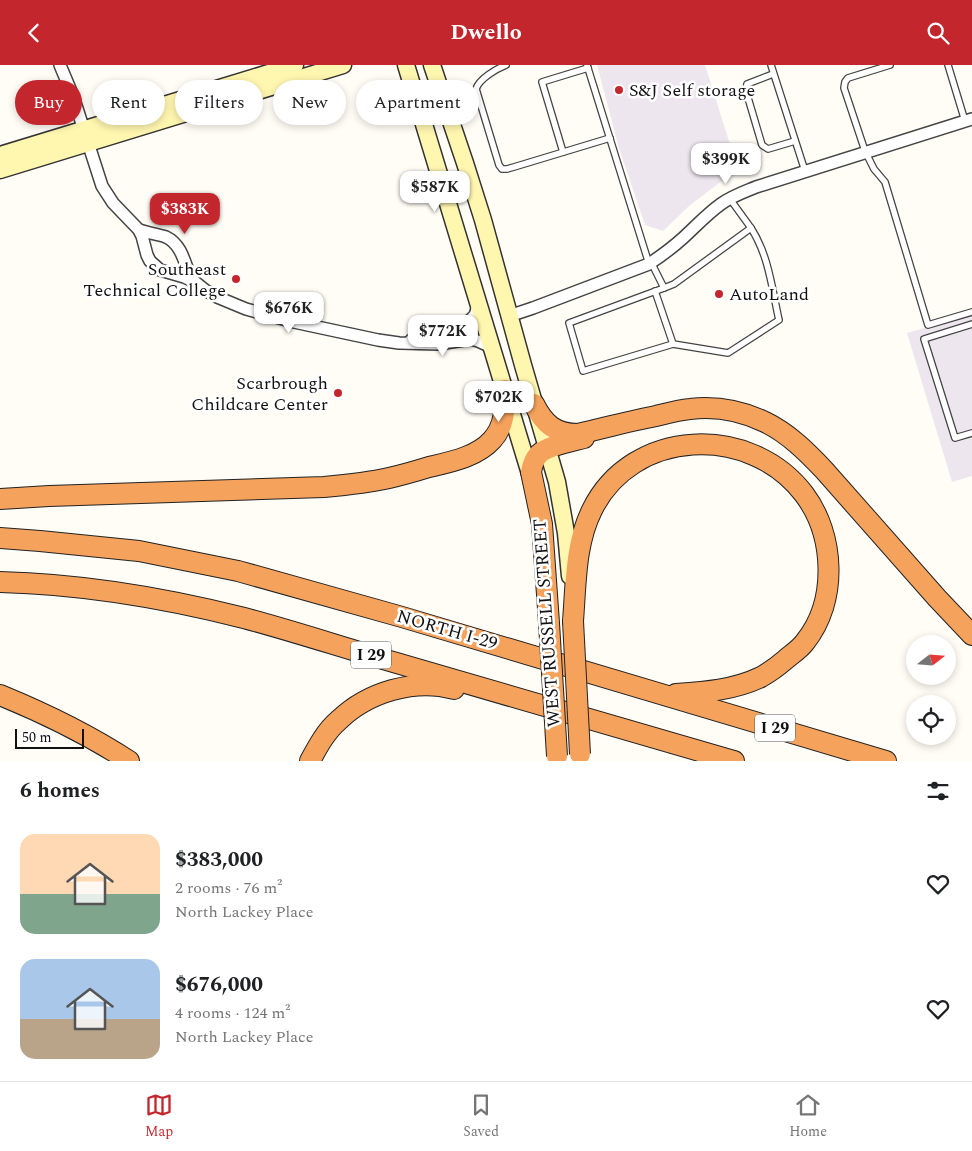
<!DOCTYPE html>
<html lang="en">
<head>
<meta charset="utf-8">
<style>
	:root { --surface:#fff; --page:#f2f2f2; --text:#202124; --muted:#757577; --line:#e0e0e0; --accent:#c4262e }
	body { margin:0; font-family:Spectral,serif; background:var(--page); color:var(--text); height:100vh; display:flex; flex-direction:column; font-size:19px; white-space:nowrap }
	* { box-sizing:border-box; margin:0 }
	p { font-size:16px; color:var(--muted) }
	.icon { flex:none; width:28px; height:28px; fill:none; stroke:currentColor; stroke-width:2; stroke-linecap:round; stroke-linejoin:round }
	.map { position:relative; height:696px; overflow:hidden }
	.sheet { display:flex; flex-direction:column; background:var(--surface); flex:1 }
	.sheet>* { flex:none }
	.top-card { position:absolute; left:15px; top:15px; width:500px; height:45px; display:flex; gap:10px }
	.needle { width:32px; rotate:73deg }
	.controls { position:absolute; left:906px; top:570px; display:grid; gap:10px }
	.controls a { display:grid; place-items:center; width:50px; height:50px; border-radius:50%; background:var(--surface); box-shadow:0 2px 8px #0003; font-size:25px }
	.scale { position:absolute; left:15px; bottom:12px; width:69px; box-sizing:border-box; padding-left:5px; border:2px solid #111; border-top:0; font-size:14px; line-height:18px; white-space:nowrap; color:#111; -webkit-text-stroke:4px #fff; paint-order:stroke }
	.price { position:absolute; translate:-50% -42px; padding:0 11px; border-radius:10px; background:#fff; color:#222; font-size:16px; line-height:32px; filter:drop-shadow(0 1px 2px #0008) }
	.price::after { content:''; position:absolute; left:50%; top:30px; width:15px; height:11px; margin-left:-8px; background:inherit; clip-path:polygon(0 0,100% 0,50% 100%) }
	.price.on { background:var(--accent); color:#fff }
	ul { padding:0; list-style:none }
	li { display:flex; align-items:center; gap:15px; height:125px; padding:0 20px }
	li span { display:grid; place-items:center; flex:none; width:140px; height:100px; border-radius:15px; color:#555 }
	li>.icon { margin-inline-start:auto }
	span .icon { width:60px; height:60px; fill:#fffc; stroke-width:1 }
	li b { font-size:21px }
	h2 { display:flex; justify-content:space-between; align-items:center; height:60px; padding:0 20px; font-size:21px }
	.chip { padding:0 18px; border-radius:22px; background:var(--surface); box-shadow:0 2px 8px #0003; font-size:18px; line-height:45px }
	.chip.on { background:var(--accent); color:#fff }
	header { display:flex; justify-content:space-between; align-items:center; height:65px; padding:0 20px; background:var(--accent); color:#fff; font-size:22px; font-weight:700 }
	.menu { display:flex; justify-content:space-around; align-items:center; height:70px; border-top:1px solid var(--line); background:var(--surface); font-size:14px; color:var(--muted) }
	.menu a { display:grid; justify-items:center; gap:2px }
	.menu .on { color:var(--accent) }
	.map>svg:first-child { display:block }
	.industrial { fill:#eee6ef }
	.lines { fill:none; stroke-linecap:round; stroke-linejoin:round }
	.lane-casing { stroke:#444; stroke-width:8 }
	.street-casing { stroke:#444; stroke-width:14 }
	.secondary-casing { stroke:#333; stroke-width:19 }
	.highway-casing { stroke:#222; stroke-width:22 }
	.lane { stroke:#fff; stroke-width:5.5 }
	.street { stroke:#fff; stroke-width:11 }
	.secondary { stroke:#fff6b0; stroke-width:16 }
	.highway { stroke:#f5a25d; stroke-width:20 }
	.highway-bridge-casing { stroke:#222; stroke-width:22; stroke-linecap:butt }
	.highway-bridge { stroke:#f5a25d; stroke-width:20 }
	.poi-dot { fill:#c4262e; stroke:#fff; stroke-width:2 }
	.labels { text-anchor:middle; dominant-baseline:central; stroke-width:5; stroke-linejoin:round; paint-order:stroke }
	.shield { fill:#fff; stroke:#585858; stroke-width:1 }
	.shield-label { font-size:16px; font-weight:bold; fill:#111 }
	.poi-label { font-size:18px; fill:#111; stroke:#fff; text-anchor:start }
	.street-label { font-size:18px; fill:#111; stroke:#fff }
</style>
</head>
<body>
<header><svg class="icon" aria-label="back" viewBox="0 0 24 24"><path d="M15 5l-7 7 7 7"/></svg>Dwello<svg class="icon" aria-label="search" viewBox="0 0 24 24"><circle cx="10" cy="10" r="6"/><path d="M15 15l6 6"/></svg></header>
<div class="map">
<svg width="972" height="696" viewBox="0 0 972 696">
	<rect width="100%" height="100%" fill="#fffdf5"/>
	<g class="industrial">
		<polygon points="597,0 705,0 739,108 723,115 689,141 663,166 645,160 619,83"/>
		<polygon points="972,249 972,411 952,417 907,268"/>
	</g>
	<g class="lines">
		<defs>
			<g id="lane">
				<path d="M506 0C496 4 479 14 476 24L499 100 502 104H507L514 102 610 73"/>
				<polyline points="587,0 649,199"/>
				<polyline points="771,0 805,106"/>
				<polyline points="890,0 848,13 845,17 844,23 865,86 874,104 885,117 928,260 972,247"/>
				<polyline points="948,0 965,56"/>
				<polyline points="773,9 747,19 746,26 762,80 768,84 795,76"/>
				<polyline points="563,87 542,17 588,3"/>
				<polyline points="651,197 664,223 674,219 751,163 730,134"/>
				<path d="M664 223 569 258 583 306 673 279 728 288 779 255C772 224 769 191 751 163"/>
				<polyline points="655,226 673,279"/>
				<polyline points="972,259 924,274 955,373 972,368"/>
			</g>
			<g id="street">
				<polyline points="60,0 73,31 102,121 113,138 139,165 142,171 147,190 150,196 160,205 184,212 195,217 205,225 217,232 246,244 294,257 378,275 399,278 439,279 470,274 478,276 487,280 494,286"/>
				<path d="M139 165C148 168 157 169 166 172 183 180 185 201 192 216"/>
				<path d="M509 251 533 243 649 199C661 191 672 183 683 173 695 162 707 149 721 139 732 131 744 127 756 122L972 54"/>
				<path d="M411 275C427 271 465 264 475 250 477 246 477 242 478 238"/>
			</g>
			<g id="secondary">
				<polyline points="406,0 531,412"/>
				<polyline points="432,0 465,98 483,155 523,300 557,417 566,468 570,511"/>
				<polyline points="0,90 295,0"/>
				<polyline points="0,105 343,0"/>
			</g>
			<g id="highway">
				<path d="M534 339C544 359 555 369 578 369 604 363 630 356 656 351 668 348 679 345 690 344 715 341 742 346 765 357 788 368 807 387 824 405L937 533 972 570"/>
				<path d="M0 434 49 431 324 422C346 420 367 418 389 413 402 410 416 406 429 402 450 397 477 392 492 375 505 361 505 343 505 325"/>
				<polyline points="0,473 40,476 139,486 238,506 402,552 886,696"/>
				<path d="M0 517C82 519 165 533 244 553 289 565 332 579 376 592 496 626 615 661 734 696"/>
				<path d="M573 556C576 519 575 479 592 445 632 363 750 358 804 429 835 470 838 536 805 577 800 584 792 589 785 595 778 601 770 607 761 612 734 625 705 627 676 629"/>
				<path d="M549 558 542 459 531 407C532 401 534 394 539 389 547 381 573 376 584 373"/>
				<path d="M0 630C44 648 89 670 129 696"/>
				<path d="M310 696C318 681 326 666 339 655 368 627 415 613 454 624"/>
			</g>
		</defs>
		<use href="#lane" class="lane-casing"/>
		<use href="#street" class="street-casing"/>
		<use href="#secondary" class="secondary-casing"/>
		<use href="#highway" class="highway-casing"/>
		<use href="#lane" class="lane"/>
		<use href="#street" class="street"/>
		<use href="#secondary" class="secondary"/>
		<use href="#highway" class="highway"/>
		<defs>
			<g id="highway-bridge">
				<polyline points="573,556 580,689"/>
				<polyline points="549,558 557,691"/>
			</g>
		</defs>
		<use href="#highway-bridge" class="highway-bridge-casing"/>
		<use href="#highway-bridge" class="highway-bridge"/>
	</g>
	<g class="poi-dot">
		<circle cx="619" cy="25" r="5"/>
		<circle cx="236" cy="214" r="5"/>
		<circle cx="719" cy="229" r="5"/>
		<circle cx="338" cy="328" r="5"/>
	</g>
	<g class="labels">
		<g class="shield">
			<rect x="351" y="576.5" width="40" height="27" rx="4"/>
			<rect x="755" y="649.5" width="40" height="27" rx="4"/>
		</g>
		<g class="shield-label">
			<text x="371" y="590">I 29</text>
			<text x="775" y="663">I 29</text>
		</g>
		<g class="poi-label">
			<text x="629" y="25">S&amp;J Self storage</text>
			<text x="226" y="204" text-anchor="end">Southeast<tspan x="226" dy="21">Technical College</tspan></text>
			<text x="729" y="229">AutoLand</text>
			<text x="328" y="318" text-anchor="end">Scarbrough<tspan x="328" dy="21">Childcare Center</tspan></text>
		</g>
		<g class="street-label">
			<text transform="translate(547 558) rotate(-94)">WEST RUSSELL STREET</text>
			<text transform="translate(447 565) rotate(16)">NORTH I-29</text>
		</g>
	</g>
</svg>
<div class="controls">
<a><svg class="needle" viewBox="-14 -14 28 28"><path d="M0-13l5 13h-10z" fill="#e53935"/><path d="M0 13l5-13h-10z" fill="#757577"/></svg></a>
<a><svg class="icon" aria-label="locate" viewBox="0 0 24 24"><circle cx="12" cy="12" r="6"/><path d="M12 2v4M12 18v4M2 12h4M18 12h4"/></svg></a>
</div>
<div class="scale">50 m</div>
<b class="price" style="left:726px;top:120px">$399K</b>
<b class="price" style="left:435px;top:148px">$587K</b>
<b class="price on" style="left:185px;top:170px">$383K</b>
<b class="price" style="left:289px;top:269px">$676K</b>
<b class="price" style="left:443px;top:292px">$772K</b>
<b class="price" style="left:499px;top:358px">$702K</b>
<div class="top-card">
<a class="chip on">Buy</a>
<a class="chip">Rent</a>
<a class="chip">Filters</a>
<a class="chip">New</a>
<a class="chip">Apartment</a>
</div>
</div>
<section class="sheet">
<h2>6 homes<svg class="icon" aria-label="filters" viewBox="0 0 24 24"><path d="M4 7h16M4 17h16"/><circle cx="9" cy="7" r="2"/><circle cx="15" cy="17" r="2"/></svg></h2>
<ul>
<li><span style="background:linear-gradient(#ffd9b3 60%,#7fa58c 0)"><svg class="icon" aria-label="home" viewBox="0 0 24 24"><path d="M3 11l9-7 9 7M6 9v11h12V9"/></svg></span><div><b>$383,000</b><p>2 rooms · 76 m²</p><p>North Lackey Place</p></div><svg class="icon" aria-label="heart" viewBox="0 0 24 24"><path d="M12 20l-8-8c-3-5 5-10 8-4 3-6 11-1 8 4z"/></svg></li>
<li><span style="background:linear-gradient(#a9c7e8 60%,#b9a48a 0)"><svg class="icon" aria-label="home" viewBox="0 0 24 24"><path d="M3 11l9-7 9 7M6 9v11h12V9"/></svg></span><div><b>$676,000</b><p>4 rooms · 124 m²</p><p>North Lackey Place</p></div><svg class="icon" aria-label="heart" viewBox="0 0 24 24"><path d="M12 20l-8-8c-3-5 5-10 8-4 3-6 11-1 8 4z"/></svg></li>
</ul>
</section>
<nav class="menu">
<a class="on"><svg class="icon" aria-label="map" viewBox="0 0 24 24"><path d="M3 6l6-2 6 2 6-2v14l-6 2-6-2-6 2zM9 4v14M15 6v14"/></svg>Map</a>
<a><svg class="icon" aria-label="saved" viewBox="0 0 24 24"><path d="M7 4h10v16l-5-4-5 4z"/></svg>Saved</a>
<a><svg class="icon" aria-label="home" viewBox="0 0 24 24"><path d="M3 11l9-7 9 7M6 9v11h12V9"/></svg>Home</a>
</nav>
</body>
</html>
